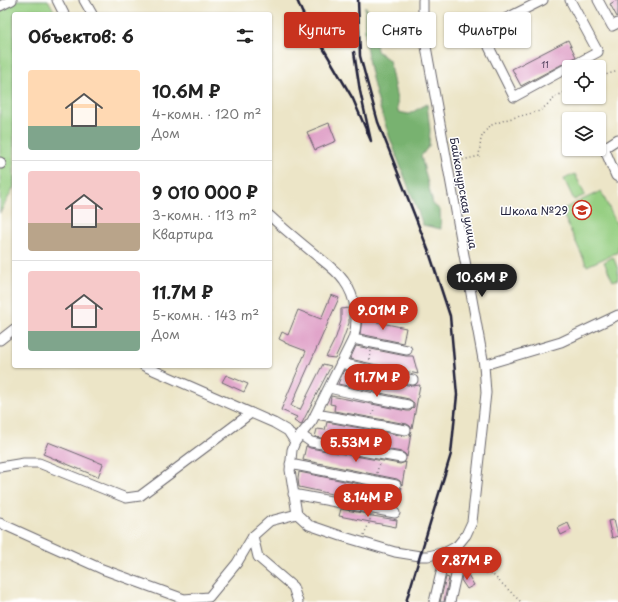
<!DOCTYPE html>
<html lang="ru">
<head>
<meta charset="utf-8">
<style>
	:root { --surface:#fff; --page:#f2f2f2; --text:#222; --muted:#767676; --line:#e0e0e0; --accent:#c8321e }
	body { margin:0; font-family:"Playpen Sans",sans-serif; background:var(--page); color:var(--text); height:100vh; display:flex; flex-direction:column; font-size:15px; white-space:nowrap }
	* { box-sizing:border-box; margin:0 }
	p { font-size:13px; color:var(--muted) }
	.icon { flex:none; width:22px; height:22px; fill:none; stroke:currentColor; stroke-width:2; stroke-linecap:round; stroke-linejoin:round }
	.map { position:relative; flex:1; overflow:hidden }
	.side { position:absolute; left:12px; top:12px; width:260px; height:356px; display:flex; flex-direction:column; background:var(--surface); border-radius:4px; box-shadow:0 1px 3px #0004 }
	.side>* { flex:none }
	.hud { position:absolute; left:284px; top:12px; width:274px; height:36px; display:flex; gap:8px }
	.buttons { position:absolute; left:562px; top:60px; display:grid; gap:8px }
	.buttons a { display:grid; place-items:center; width:44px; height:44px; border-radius:4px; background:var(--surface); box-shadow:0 1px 3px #0004; font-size:20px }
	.price { position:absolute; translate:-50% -34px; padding:0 9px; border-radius:14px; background:var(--accent); color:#fff; font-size:13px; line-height:26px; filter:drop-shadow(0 1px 2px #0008) }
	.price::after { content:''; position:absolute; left:50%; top:24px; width:12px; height:9px; margin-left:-6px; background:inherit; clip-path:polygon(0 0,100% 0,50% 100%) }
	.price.current { background:#222; color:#fff }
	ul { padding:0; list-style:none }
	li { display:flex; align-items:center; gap:12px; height:100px; padding:0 16px }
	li+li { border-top:1px solid var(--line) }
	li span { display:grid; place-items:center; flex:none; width:112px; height:80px; border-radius:4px; color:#555 }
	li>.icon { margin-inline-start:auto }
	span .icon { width:48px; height:48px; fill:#fffc; stroke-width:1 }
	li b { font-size:17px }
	h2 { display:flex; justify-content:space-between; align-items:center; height:48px; padding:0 16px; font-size:17px }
	.chip { padding:0 14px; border-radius:4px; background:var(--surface); box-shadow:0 1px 3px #0004; font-size:14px; line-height:36px }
	.chip.current { background:var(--accent); color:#fff }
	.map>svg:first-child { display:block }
	.green { fill:#96cf82; stroke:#5c785e }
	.forest { fill:#78b270; stroke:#4d6a56 }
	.building { fill:#dd99c3 }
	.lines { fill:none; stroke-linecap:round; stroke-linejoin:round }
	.minor-casing { stroke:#69666c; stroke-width:11 }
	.path { stroke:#69666c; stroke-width:1.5; stroke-dasharray:1 3; stroke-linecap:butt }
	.minor { stroke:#fff; stroke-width:9 }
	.rail { stroke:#22223b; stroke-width:2.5 }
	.labels { text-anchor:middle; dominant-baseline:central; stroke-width:3; stroke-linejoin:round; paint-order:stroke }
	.number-label { font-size:9px; fill:#51405d }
	.street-label { font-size:11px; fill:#22223b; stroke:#fff }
	.poi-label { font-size:11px; fill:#22223b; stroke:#fff; text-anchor:end }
</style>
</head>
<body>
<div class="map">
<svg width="618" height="602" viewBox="0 0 618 602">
	<rect width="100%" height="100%" fill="#fff"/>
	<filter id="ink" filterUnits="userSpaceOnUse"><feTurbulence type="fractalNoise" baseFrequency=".025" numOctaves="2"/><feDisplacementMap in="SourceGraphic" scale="8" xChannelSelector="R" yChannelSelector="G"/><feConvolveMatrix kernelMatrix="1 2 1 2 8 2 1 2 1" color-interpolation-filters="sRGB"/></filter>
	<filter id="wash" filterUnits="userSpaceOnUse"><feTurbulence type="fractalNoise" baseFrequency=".012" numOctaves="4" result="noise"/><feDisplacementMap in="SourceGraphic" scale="16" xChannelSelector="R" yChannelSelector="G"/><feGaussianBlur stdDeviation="0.9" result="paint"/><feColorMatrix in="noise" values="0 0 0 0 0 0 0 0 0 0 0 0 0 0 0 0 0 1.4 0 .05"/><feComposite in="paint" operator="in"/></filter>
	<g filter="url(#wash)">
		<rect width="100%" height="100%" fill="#ece5c7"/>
		<g class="green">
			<polygon points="0,0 48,0 56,14 14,14 14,187 0,213"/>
			<polygon points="575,174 585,195 574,200 564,179"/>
			<polygon points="601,191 618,227 618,252 587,266 561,210"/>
			<polygon points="613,257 618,269 618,279 613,281 604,262"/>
		</g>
		<path class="forest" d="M365 6 373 18 377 51 389 60 397 100 398 112 409 114 427 104 430 130 429 146 421 156 433 204 440 210 441 229 423 225C402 168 376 112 367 52 364 36 365 21 365 6Z"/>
		<g id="blocks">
			<g class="building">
				<polygon points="617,0 618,0 618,17 617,17 610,4"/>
				<polygon points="568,40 576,57 521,86 512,69"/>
				<polygon points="329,123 336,141 315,150 307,132"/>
				<polygon points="331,295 339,298 291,406 300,410 323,364 331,366 301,425 294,421 297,417 281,410 306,351 285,343 285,342 279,339 282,332 288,335 298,310 321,319"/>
				<polygon points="349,308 349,323 341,345 335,358 326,357 336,337 341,321 341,309"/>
				<polygon points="362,319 406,328 403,343 360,334"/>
				<polygon points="356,346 406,356 413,356 418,374 350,359"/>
				<polygon points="344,370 412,386 420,385 412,429 410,426 407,424 334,411 335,405 330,404 331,396 407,411 410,411 414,407 414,403 409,399 338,384"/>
				<polygon points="226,375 248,384 244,392 222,382"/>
				<polygon points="327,422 405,436 408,435 411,433 407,457 405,454 402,452 315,437 317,429 325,430"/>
				<polygon points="48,442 103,464 98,477 43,454"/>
				<polygon points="306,446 310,448 400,464 406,462 402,485 400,481 397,479 303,460"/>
				<polygon points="299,472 395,491 398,491 402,487 397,508 299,487 298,479"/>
				<polygon points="341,509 367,514 366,515 397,520 396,527 339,516"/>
				<polygon points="614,520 618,536 612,538 608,521"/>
				<polygon points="568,523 571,530 561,535 558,528"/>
				<polygon points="467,573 474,585 467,589 461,580 462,576"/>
				<polygon points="446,577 449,578 444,602 440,602"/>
			</g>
		</g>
	</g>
	<g filter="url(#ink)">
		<use href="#blocks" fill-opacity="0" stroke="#69666c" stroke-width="1"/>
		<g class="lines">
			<defs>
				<g id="minor">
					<polyline points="57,0 64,14"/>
					<polyline points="84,0 92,14"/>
					<polyline points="543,0 497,23 489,47 514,97 569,67"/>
					<polyline points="598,0 612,26 618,23"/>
					<polyline points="0,6 12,0"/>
					<polyline points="570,67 598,52 570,0"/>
					<polyline points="618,139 604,148 616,176 618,177"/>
					<polyline points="0,162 1,164"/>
					<path d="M270 216C285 230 301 243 317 256 326 263 337 271 344 281 356 297 359 321 353 339L312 421 295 442 292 450 290 470 297 514 309 525 341 536 395 552 420 556H428L446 552 457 546 466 535 472 522 486 393 484 365 423 30V0"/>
					<polyline points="353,339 407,350"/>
					<polyline points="0,340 14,329"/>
					<polyline points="341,363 413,380"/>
					<polyline points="484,365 561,342 618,315"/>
					<polyline points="144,366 274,423 288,431 295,442"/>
					<polyline points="329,388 373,398 408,405"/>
					<polyline points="316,414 406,430"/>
					<polyline points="301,435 311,442 401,458"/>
					<polyline points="290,464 396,485"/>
					<polyline points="0,467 24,463 39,463 126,498 140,496 251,413"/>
					<polyline points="293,494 395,513"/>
					<polyline points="0,523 102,569 184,599 209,597 237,563 253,536 270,521 297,514"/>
					<polyline points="253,536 258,557 293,587 298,602"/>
					<polyline points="434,602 446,552"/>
					<polyline points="450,602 456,575 457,546"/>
				</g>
			</defs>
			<use href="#minor" class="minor-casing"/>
			<g class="path">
				<polyline points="599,77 618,71"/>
				<polyline points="455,162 479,156 481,138 489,126 505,120 540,111 557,96 569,90"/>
				<polyline points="370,360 371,350"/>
				<polyline points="371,390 372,380"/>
				<polyline points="373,415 374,407"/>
				<polyline points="376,446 377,433"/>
				<polyline points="377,473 379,463"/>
				<polyline points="372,500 374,488"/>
				<polyline points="364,535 370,521 370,516"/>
				<polyline points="465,562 474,569 493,575 521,602"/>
			</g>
			<use href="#minor" class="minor"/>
			<g class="rail">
				<polyline points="297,0 302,12 353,99 371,141 360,91 354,52"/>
				<polyline points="358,0 360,56 378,122 429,252 450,316 457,395 451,454 406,602"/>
			</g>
		</g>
	</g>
	<defs>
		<symbol id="school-ring" viewBox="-11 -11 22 22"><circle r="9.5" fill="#fff" stroke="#c8321e" stroke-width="1.5"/><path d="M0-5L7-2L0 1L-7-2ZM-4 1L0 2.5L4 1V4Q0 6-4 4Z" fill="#c8321e"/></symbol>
	</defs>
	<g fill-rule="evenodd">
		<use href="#school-ring" x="571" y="199" width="22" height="22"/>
	</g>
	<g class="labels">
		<g class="number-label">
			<text x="545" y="64">11</text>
		</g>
		<g class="street-label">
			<text transform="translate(464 193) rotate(80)">Байконурская улица</text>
		</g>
		<g class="poi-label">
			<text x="568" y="210">Школа №29</text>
		</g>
	</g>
</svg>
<div class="buttons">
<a><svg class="icon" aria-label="locate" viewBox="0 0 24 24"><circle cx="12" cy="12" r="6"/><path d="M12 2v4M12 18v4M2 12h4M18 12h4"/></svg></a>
<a><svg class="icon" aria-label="layers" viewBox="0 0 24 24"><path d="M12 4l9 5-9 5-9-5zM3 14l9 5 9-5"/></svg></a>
</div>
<b class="price current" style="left:482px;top:298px">10.6M ₽</b>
<b class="price" style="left:383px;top:331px">9.01M ₽</b>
<b class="price" style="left:377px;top:398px">11.7M ₽</b>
<b class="price" style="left:356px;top:463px">5.53M ₽</b>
<b class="price" style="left:368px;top:518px">8.14M ₽</b>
<b class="price" style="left:467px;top:581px">7.87M ₽</b>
<div class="hud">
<a class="chip current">Купить</a>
<a class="chip">Снять</a>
<a class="chip">Фильтры</a>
</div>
<section class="side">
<h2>Объектов: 6<svg class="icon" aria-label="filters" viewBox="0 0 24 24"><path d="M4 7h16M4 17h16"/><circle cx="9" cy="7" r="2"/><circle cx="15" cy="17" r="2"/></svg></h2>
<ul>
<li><span style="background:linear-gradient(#ffd9b3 70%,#7fa58c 0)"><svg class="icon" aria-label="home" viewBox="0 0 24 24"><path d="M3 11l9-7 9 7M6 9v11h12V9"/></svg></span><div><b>10.6M ₽</b><p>4-комн. · 120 m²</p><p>Дом</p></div></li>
<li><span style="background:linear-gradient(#f6c9c9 65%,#b9a48a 0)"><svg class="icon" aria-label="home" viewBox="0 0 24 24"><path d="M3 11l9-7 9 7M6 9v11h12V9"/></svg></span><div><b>9 010 000 ₽</b><p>3-комн. · 113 m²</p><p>Квартира</p></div></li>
<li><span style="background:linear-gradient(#f6c9c9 75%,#7fa58c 0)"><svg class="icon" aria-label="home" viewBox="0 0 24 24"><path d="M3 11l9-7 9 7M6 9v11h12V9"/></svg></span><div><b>11.7M ₽</b><p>5-комн. · 143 m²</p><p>Дом</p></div></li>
</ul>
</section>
</div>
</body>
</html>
